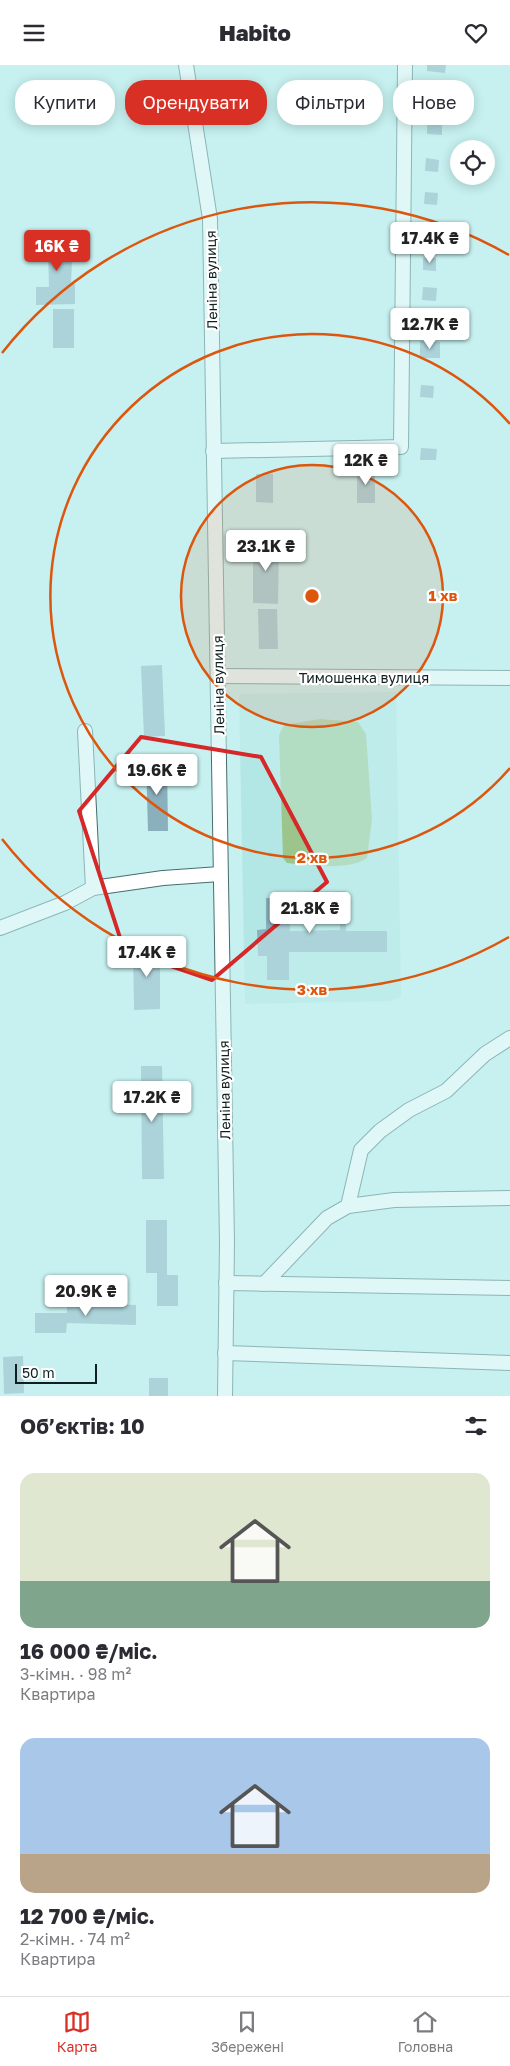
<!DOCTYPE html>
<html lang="uk">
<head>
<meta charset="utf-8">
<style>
	:root { --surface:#fff; --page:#f7f7f7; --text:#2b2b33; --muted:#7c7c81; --line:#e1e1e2; --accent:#d93025 }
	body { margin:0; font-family:"Golos Text",sans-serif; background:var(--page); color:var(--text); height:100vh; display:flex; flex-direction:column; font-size:19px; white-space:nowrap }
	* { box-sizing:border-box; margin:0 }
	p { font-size:16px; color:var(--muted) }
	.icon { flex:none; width:28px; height:28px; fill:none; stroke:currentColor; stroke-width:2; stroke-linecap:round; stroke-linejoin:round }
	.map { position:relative; height:1331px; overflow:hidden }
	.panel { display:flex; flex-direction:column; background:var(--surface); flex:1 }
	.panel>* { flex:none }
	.hud { position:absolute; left:15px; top:15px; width:480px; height:45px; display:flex; gap:10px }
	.tools { position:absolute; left:450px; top:75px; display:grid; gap:10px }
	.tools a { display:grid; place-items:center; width:45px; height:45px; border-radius:50%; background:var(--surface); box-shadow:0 2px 12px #0003; font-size:25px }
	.scale { position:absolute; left:15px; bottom:12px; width:82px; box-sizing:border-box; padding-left:5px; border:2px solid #102020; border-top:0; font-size:14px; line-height:18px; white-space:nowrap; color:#102020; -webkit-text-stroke:4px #fff; paint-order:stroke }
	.price { position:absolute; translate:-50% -42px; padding:0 11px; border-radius:5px; background:#fff; color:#222; font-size:16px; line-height:32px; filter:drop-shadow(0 1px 2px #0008) }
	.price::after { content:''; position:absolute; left:50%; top:30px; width:15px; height:11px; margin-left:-8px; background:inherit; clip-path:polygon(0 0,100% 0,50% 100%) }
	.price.on { background:var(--accent); color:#fff }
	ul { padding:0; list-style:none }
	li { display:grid; align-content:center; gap:10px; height:265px; padding:0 20px }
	li span { display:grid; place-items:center; height:155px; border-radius:15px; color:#555 }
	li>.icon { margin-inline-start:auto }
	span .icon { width:90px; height:90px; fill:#fffc; stroke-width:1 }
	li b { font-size:21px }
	h2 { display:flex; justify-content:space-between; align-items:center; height:60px; padding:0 20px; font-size:21px }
	.tag { padding:0 18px; border-radius:20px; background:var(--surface); box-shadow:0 2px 12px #0003; font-size:18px; line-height:45px }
	.tag.on { background:var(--accent); color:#fff }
	header { display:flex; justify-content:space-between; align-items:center; height:65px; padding:0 20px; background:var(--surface); font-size:22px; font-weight:800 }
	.tab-bar { display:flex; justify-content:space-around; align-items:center; height:70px; border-top:1px solid var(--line); background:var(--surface); font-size:14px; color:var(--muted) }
	.tab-bar a { display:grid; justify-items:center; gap:2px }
	.tab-bar .on { color:var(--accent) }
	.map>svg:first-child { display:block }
	.built { fill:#b2e7e5 }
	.green { fill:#9cc58b }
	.building { fill:#8bb0bd }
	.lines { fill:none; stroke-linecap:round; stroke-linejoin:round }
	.minor-casing { stroke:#466d6c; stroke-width:16 }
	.minor { stroke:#fff; stroke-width:14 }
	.marked { fill:none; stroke:#d62828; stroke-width:4; stroke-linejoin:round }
	.ring { fill:none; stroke:#dd560d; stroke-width:2.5 }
	.labels { text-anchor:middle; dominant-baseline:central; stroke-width:4.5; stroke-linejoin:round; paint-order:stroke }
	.street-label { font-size:14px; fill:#102020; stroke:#fff }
	.centre { fill:#dd560d; stroke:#fff; stroke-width:2.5 }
	.ring-label { font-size:15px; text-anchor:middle; font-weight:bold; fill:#dd560d; stroke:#fff; stroke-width:4.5; stroke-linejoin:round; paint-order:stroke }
</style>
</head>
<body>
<header><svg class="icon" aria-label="menu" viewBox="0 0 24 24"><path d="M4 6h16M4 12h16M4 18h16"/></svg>Habito<svg class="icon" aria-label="heart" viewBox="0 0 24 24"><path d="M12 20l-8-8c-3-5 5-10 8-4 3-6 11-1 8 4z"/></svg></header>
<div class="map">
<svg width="510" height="1331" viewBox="0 0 510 1331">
	<rect width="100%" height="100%" fill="#c6f1f0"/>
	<polygon class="built" points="396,627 401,931 390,936 245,939 239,629"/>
	<path class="green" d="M320 654 358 657 366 669 372 754 367 793C348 806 310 800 287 798L283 793 279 670 284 660Z"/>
	<g class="building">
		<polygon points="427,0 446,0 445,8 427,6"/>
		<polygon points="429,25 445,26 445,38 429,38"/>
		<polygon points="427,55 442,55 442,70 427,69"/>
		<polygon points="426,93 439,95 438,107 425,106"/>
		<polygon points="425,127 438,128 437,140 424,139"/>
		<polygon points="425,160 440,161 440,172 425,171"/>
		<polygon points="36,173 73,173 71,219 75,219 75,239 36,240 36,222 49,222 48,188 36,188"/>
		<polygon points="423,193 436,193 436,206 423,205"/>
		<polygon points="423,222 437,223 436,236 422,235"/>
		<rect x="53" y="244" width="21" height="39"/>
		<polygon points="423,253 438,254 438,267 422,267"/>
		<polygon points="420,276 440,277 440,293 420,293"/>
		<polygon points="421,320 434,321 433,333 420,332"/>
		<polygon points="421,383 437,384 436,395 420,395"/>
		<polygon points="375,404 375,438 357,438 357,405"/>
		<polygon points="256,409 273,409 273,438 256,437"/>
		<polygon points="253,476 279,477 278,539 253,538"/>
		<polygon points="258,544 277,544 278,584 259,584"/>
		<polygon points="162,600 165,671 144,672 141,601"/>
		<polygon points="167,696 168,766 148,766 146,697"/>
		<polygon points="346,826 346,866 387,866 387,887 289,887 289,915 267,915 267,891 258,891 257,865 266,864 266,833 290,833 290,866 340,865 340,837 294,838 294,827"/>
		<polygon points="133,881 160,881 160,944 134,945"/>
		<polygon points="141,1001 162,1001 164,1114 142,1114"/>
		<polygon points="146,1155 167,1155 167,1210 178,1210 178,1241 157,1241 157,1208 146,1208"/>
		<polygon points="67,1238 136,1240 136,1260 67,1258 66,1268 35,1268 35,1248 67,1248"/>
		<polygon points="23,1291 24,1328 4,1329 3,1292"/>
		<rect x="149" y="1313" width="19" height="18"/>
	</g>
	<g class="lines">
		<defs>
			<g id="minor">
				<polyline points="186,0 210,154 227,1178 225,1331"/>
				<polyline points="213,386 401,382 405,0"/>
				<polyline points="218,611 510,613"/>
				<polyline points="85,666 93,823"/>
				<polyline points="0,863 65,838 93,823 163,813 220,809"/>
				<polyline points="348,1141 361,1085 380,1066 409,1045 446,1026 485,989 510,973"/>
				<polyline points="226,1218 510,1223"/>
				<polyline points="264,1219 327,1153 348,1141 394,1135 510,1133"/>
				<polyline points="225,1288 510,1298"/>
			</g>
		</defs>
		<use href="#minor" class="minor-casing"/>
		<use href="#minor" class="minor"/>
	</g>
	<path d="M0 0H510V1331H0ZM141 672 261 692 327 817 212 915 124 885 79 746Z" fill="#c6f1f0" fill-opacity=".55" fill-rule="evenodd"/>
	<path class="marked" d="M141 672 261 692 327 817 212 915 124 885 79 746Z"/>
	<circle cx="312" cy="531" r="131" fill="#dd560d" fill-opacity=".12"/>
	<g class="ring">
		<circle cx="312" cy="531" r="131"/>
		<path d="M510 703A262 262 0 1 1 510 359"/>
		<path d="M509 872A394 394 0 0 1 2 774M2 288A394 394 0 0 1 509 190"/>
	</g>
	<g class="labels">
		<g class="street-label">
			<text transform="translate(211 215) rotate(-91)">Леніна вулиця</text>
			<text x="364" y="612">Тимошенка вулиця</text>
			<text transform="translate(218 620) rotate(-91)">Леніна вулиця</text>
			<text transform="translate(224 1025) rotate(-91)">Леніна вулиця</text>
		</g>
	</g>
	<circle cx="312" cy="531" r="8" class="centre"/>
	<g class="ring-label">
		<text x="443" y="536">1 хв</text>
		<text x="312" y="798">2 хв</text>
		<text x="312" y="930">3 хв</text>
	</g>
</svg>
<div class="tools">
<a><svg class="icon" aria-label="locate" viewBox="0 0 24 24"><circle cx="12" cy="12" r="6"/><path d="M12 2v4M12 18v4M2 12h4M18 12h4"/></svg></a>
</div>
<div class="scale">50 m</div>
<b class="price" style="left:430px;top:199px">17.4K ₴</b>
<b class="price on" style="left:57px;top:207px">16K ₴</b>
<b class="price" style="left:430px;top:285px">12.7K ₴</b>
<b class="price" style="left:366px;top:421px">12K ₴</b>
<b class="price" style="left:266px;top:507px">23.1K ₴</b>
<b class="price" style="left:157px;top:731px">19.6K ₴</b>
<b class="price" style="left:310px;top:869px">21.8K ₴</b>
<b class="price" style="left:147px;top:913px">17.4K ₴</b>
<b class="price" style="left:152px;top:1058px">17.2K ₴</b>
<b class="price" style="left:86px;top:1252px">20.9K ₴</b>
<div class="hud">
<a class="tag">Купити</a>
<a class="tag on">Орендувати</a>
<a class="tag">Фільтри</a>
<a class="tag">Нове</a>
</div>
</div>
<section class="panel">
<h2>Об’єктів: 10<svg class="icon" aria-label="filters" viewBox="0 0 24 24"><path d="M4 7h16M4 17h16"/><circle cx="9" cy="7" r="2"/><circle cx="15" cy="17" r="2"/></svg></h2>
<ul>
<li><span style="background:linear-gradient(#dfe7d0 70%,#7fa58c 0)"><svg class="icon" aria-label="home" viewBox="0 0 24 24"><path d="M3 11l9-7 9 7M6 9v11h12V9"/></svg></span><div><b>16 000 ₴/міс.</b><p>3-кімн. · 98 m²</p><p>Квартира</p></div></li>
<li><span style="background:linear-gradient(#a9c7e8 75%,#b9a48a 0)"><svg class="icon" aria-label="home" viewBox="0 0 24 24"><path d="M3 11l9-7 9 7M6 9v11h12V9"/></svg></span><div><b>12 700 ₴/міс.</b><p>2-кімн. · 74 m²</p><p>Квартира</p></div></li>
</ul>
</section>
<nav class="tab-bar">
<a class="on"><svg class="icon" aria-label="map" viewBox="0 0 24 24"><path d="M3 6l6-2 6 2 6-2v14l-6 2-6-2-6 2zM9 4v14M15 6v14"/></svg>Карта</a>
<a><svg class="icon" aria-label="saved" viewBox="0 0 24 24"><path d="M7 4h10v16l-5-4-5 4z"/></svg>Збережені</a>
<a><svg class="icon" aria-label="home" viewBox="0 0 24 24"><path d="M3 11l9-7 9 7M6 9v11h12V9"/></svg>Головна</a>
</nav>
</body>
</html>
